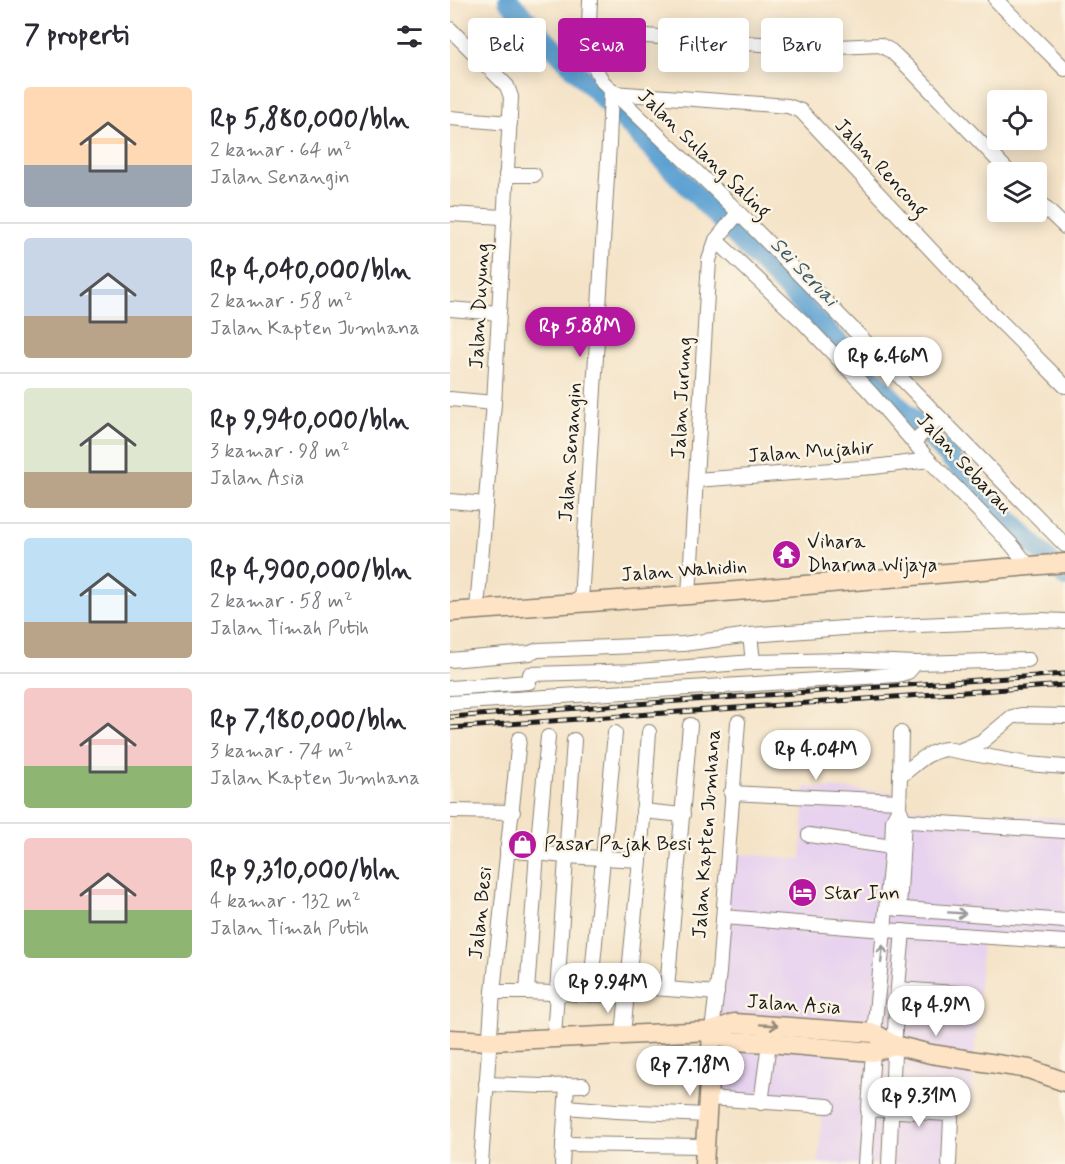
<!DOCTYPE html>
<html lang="id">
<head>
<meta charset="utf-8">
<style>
	:root { --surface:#fff; --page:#f7f7f7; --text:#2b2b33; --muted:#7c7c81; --line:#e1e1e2; --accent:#b5179e }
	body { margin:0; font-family:Mynerve,sans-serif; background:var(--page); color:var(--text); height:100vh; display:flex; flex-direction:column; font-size:22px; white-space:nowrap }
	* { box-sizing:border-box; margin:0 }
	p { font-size:20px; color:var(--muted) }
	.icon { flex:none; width:33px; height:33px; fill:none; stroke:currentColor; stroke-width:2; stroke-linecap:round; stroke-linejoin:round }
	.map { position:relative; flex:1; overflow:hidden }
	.sheet { display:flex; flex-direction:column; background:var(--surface); width:450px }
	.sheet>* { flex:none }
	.guide { position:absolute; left:18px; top:18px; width:507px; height:54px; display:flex; gap:12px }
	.controls { position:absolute; left:537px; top:90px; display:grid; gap:12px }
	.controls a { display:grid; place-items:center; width:60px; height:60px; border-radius:6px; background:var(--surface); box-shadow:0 3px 15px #0003; font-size:30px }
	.price { position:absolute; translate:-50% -51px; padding:0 14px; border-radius:21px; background:#fff; color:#222; font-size:20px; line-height:39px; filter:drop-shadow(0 2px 3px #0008) }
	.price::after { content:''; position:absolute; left:50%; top:36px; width:18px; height:14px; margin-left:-9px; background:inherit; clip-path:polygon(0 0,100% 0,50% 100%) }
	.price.on { background:var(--accent); color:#fff }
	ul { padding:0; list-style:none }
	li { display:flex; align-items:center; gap:18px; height:150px; padding:0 24px }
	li+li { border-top:2px solid var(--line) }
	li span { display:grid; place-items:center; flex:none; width:168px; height:120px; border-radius:6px; color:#555 }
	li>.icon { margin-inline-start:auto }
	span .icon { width:72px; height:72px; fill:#fffc; stroke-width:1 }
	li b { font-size:26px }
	h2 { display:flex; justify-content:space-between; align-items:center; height:72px; padding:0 24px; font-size:26px }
	.chip { padding:0 21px; border-radius:6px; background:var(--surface); box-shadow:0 3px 15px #0003; font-size:21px; line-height:54px }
	.chip.on { background:var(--accent); color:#fff }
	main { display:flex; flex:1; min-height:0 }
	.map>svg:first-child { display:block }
	.built { fill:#e7d2ef }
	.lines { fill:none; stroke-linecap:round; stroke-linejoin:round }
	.river { stroke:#5da1d2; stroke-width:20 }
	.street-casing { stroke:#888072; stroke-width:16 }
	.secondary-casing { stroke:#888072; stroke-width:21 }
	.street { stroke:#fff; stroke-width:14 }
	.secondary { stroke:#fee4c5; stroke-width:18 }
	.rail-casing { stroke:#1c1c1c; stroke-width:5 }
	.rail { stroke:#fcf5e5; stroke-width:3; stroke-dasharray:9; stroke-linecap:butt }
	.oneway { stroke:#999 }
	.oneway2 { stroke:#988a79 }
	.labels { text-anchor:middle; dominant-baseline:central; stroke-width:5; stroke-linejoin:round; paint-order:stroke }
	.street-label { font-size:20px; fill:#1c1c1c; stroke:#fcf5e5 }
	.poi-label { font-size:20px; fill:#1c1c1c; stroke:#fcf5e5; text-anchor:start }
	.water-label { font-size:21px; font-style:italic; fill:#39586e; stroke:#fcf5e5 }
</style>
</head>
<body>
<main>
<section class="sheet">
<h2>7 properti<svg class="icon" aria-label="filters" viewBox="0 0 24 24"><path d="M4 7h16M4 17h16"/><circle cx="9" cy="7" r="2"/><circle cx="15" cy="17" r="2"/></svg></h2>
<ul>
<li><span style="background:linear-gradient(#ffd9b3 65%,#9aa5b1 0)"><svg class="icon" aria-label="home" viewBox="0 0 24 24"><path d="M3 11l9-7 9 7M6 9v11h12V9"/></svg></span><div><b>Rp 5,880,000/bln</b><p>2 kamar · 64 m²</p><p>Jalan Senangin</p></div></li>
<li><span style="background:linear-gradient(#c9d6e8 65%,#b9a48a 0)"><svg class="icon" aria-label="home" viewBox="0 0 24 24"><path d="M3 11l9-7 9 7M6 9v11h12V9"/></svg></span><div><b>Rp 4,040,000/bln</b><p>2 kamar · 58 m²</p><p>Jalan Kapten Jumhana</p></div></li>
<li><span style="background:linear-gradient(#dfe7d0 70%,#b9a48a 0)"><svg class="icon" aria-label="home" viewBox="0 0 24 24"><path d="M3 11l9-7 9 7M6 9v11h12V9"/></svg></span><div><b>Rp 9,940,000/bln</b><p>3 kamar · 98 m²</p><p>Jalan Asia</p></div></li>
<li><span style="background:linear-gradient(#bfe0f5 70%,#b9a48a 0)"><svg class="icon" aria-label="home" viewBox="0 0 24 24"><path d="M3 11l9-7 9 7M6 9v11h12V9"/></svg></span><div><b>Rp 4,900,000/bln</b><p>2 kamar · 58 m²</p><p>Jalan Timah Putih</p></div></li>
<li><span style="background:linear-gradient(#f6c9c9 65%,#8fb573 0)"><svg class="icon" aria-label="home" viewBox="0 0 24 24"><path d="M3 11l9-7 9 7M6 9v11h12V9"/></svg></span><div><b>Rp 7,180,000/bln</b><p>3 kamar · 74 m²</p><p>Jalan Kapten Jumhana</p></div></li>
<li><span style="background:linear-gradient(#f6c9c9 60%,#8fb573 0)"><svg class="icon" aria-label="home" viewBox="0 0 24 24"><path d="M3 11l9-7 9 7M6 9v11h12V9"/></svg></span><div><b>Rp 9,310,000/bln</b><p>4 kamar · 132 m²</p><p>Jalan Timah Putih</p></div></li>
</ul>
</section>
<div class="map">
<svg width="615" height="1164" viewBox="0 0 615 1164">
	<rect width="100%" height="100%" fill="#fcf5e5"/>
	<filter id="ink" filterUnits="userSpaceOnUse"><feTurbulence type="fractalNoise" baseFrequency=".0167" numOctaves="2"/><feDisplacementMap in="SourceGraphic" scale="12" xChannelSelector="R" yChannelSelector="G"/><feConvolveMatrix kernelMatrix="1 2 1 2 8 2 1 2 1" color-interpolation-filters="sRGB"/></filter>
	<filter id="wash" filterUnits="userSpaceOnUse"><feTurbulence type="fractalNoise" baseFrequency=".008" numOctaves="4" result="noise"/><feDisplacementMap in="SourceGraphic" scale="24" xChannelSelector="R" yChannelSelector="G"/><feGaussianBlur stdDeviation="1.35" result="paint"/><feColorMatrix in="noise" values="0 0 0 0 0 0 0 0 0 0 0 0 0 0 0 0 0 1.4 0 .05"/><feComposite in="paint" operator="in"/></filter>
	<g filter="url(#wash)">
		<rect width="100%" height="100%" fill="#f4e3c7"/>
		<polygon class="built" points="355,787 454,793 453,808 615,818 615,948 532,942 521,1108 503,1107 499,1161 501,1164 369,1164 372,1101 256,1093 278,853 351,859"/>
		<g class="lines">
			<polyline class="river" points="58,0 615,577"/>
		</g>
	</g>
	<g filter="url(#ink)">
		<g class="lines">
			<defs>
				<g id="street">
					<path d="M140 0C139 31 135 55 153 82L280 204 615 545"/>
					<polyline points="546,0 615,69"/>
					<polyline points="0,29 57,86 61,97 44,403 27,609"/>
					<polyline points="139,32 367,48 430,45 441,51 459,68 559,172"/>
					<polyline points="163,93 338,106 351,111 514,285 615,386"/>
					<polyline points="0,118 60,123"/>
					<polyline points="56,175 84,175"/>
					<polyline points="586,199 615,227"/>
					<polyline points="0,214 54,217"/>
					<polyline points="266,240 353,322 420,392 479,460 561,544 578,565"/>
					<polyline points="0,309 49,313"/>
					<polyline points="0,399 44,403"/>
					<polyline points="464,441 489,419"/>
					<polyline points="246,480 424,467 479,460"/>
					<polyline points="0,501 36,504"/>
					<polyline points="239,595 259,260 266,240 288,213"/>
					<polyline points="131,601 159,144 161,90"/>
					<polyline points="300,635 303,662"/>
					<polyline points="0,660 80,653 88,650 233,644 300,635 394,628 591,620 615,621"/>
					<polyline points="80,674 188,671 303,662 395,660 466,663 578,660"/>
					<polyline points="0,688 79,682"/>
					<polyline points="0,703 447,675 458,672 466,663"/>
					<polyline points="509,751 533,741 562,717 571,715 615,716"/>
					<polyline points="450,776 451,733"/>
					<polyline points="281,793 449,801"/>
					<polyline points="2,811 63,812"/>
					<polyline points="193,811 233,815"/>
					<polyline points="445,820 615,831"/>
					<polyline points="359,835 442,847"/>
					<polyline points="57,850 115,856 190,860"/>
					<polyline points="441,908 615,921"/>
					<path d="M449 909 454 820 449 808 450 776C466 765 475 752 496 749L578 764 615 767"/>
					<polyline points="274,917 434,930 615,942"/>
					<polyline points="176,986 217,989 240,725"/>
					<polyline points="217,989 267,993"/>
					<polyline points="448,989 519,994"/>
					<polyline points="43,992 77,992 87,852 98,737"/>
					<polyline points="77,992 175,996"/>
					<polyline points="140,995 165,733"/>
					<polyline points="262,1031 269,972 288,722"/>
					<polyline points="424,1033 442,847 443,820 449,808"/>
					<polyline points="173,1034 190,860 199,732"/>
					<polyline points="104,1037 124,740"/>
					<polyline points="36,1084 94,1086 133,1085"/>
					<polyline points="258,1098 378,1106"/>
					<polyline points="311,1103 319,1043"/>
					<polyline points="116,1107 166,1111 257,1115"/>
					<polyline points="418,1109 498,1114 501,1118 499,1164"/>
					<polyline points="113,1144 255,1146"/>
					<polyline points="31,1164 43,992 69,739"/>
					<polyline points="112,1164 117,1085"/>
					<polyline points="415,1164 423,1052"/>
					<polyline points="439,1164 446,1010 453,931"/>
				</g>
				<g id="secondary">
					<polyline points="0,612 239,595 615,563"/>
					<polyline points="262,1031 282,1041 319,1043 423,1052 444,1045"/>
					<polyline points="0,1039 40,1041 262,1031 284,1023 424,1033 444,1045 481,1054 579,1069 615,1082"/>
					<polyline points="254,1164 262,1031"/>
				</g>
			</defs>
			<use href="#street" class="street-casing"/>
			<use href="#secondary" class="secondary-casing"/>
			<use href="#street" class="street"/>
			<use href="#secondary" class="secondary"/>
			<defs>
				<g id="rail">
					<polyline points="0,717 615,674"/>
					<polyline points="0,728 615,685"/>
				</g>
			</defs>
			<use href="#rail" class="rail-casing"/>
			<use href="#rail" class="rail"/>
		</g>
		<defs><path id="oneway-shaft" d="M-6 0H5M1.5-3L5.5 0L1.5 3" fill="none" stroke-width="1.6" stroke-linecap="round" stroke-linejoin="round" transform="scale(1.5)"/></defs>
		<g class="oneway">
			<use href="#oneway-shaft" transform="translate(507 913) rotate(4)"/>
			<use href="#oneway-shaft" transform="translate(432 954) rotate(-84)"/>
		</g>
		<use class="oneway2" href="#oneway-shaft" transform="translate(319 1025) rotate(4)"/>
	</g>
	<defs>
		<symbol id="temple-disc" viewBox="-11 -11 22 22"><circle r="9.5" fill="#b5179e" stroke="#fcf5e5"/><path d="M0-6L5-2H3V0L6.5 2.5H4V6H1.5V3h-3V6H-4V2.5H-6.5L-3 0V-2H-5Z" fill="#fff"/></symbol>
		<symbol id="shop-disc" viewBox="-11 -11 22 22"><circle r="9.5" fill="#b5179e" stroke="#fcf5e5"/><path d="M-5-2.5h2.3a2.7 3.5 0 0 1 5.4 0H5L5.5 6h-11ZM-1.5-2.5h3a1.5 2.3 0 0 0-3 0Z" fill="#fff"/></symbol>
		<symbol id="hotel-disc" viewBox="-11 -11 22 22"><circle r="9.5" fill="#b5179e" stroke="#fcf5e5"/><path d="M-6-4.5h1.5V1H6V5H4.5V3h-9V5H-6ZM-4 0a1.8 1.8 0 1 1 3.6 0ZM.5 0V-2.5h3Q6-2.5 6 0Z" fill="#fff"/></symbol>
	</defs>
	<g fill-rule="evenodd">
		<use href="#temple-disc" x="320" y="538" width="33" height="33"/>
		<use href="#shop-disc" x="56" y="828" width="33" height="33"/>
		<use href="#hotel-disc" x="336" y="876" width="33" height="33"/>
	</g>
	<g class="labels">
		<g class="street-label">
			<text transform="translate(254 154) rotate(44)">Jalan Sulang Saling</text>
			<text transform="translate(431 168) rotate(47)">Jalan Rencong</text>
			<text transform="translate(30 306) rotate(-87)">Jalan Duyung</text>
			<text transform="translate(232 398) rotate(-87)">Jalan Jurung</text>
			<text transform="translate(121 452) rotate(-86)">Jalan Senangin</text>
			<text transform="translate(361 452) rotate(-4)">Jalan Mujahir</text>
			<text transform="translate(514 464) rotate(47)">Jalan Sebarau</text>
			<text transform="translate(234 571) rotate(-4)">Jalan Wahidin</text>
			<text transform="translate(257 834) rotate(-86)">Jalan Kapten Jumhana</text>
			<text transform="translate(31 913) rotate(-84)">Jalan Besi</text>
			<text transform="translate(344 1005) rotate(4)">Jalan Asia</text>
		</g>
		<g class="poi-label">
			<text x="357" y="542">Vihara<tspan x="357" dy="23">Dharma Wijaya</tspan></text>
			<text x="94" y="844">Pasar Pajak Besi</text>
			<text x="374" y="893">Star Inn</text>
		</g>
		<g class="water-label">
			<text transform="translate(354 272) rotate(46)">Sei Seruai</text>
		</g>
	</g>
</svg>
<div class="controls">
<a><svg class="icon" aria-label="locate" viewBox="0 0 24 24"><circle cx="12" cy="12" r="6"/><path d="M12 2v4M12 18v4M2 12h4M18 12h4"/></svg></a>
<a><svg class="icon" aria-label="layers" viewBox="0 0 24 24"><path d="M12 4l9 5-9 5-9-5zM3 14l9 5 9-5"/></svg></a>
</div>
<b class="price on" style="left:130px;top:358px">Rp 5.88M</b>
<b class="price" style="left:438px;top:388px">Rp 6.46M</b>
<b class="price" style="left:366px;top:781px">Rp 4.04M</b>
<b class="price" style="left:158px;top:1014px">Rp 9.94M</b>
<b class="price" style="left:486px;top:1037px">Rp 4.9M</b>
<b class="price" style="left:240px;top:1097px">Rp 7.18M</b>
<b class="price" style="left:469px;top:1128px">Rp 9.31M</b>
<div class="guide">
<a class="chip">Beli</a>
<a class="chip on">Sewa</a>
<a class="chip">Filter</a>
<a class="chip">Baru</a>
</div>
</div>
</main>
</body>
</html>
